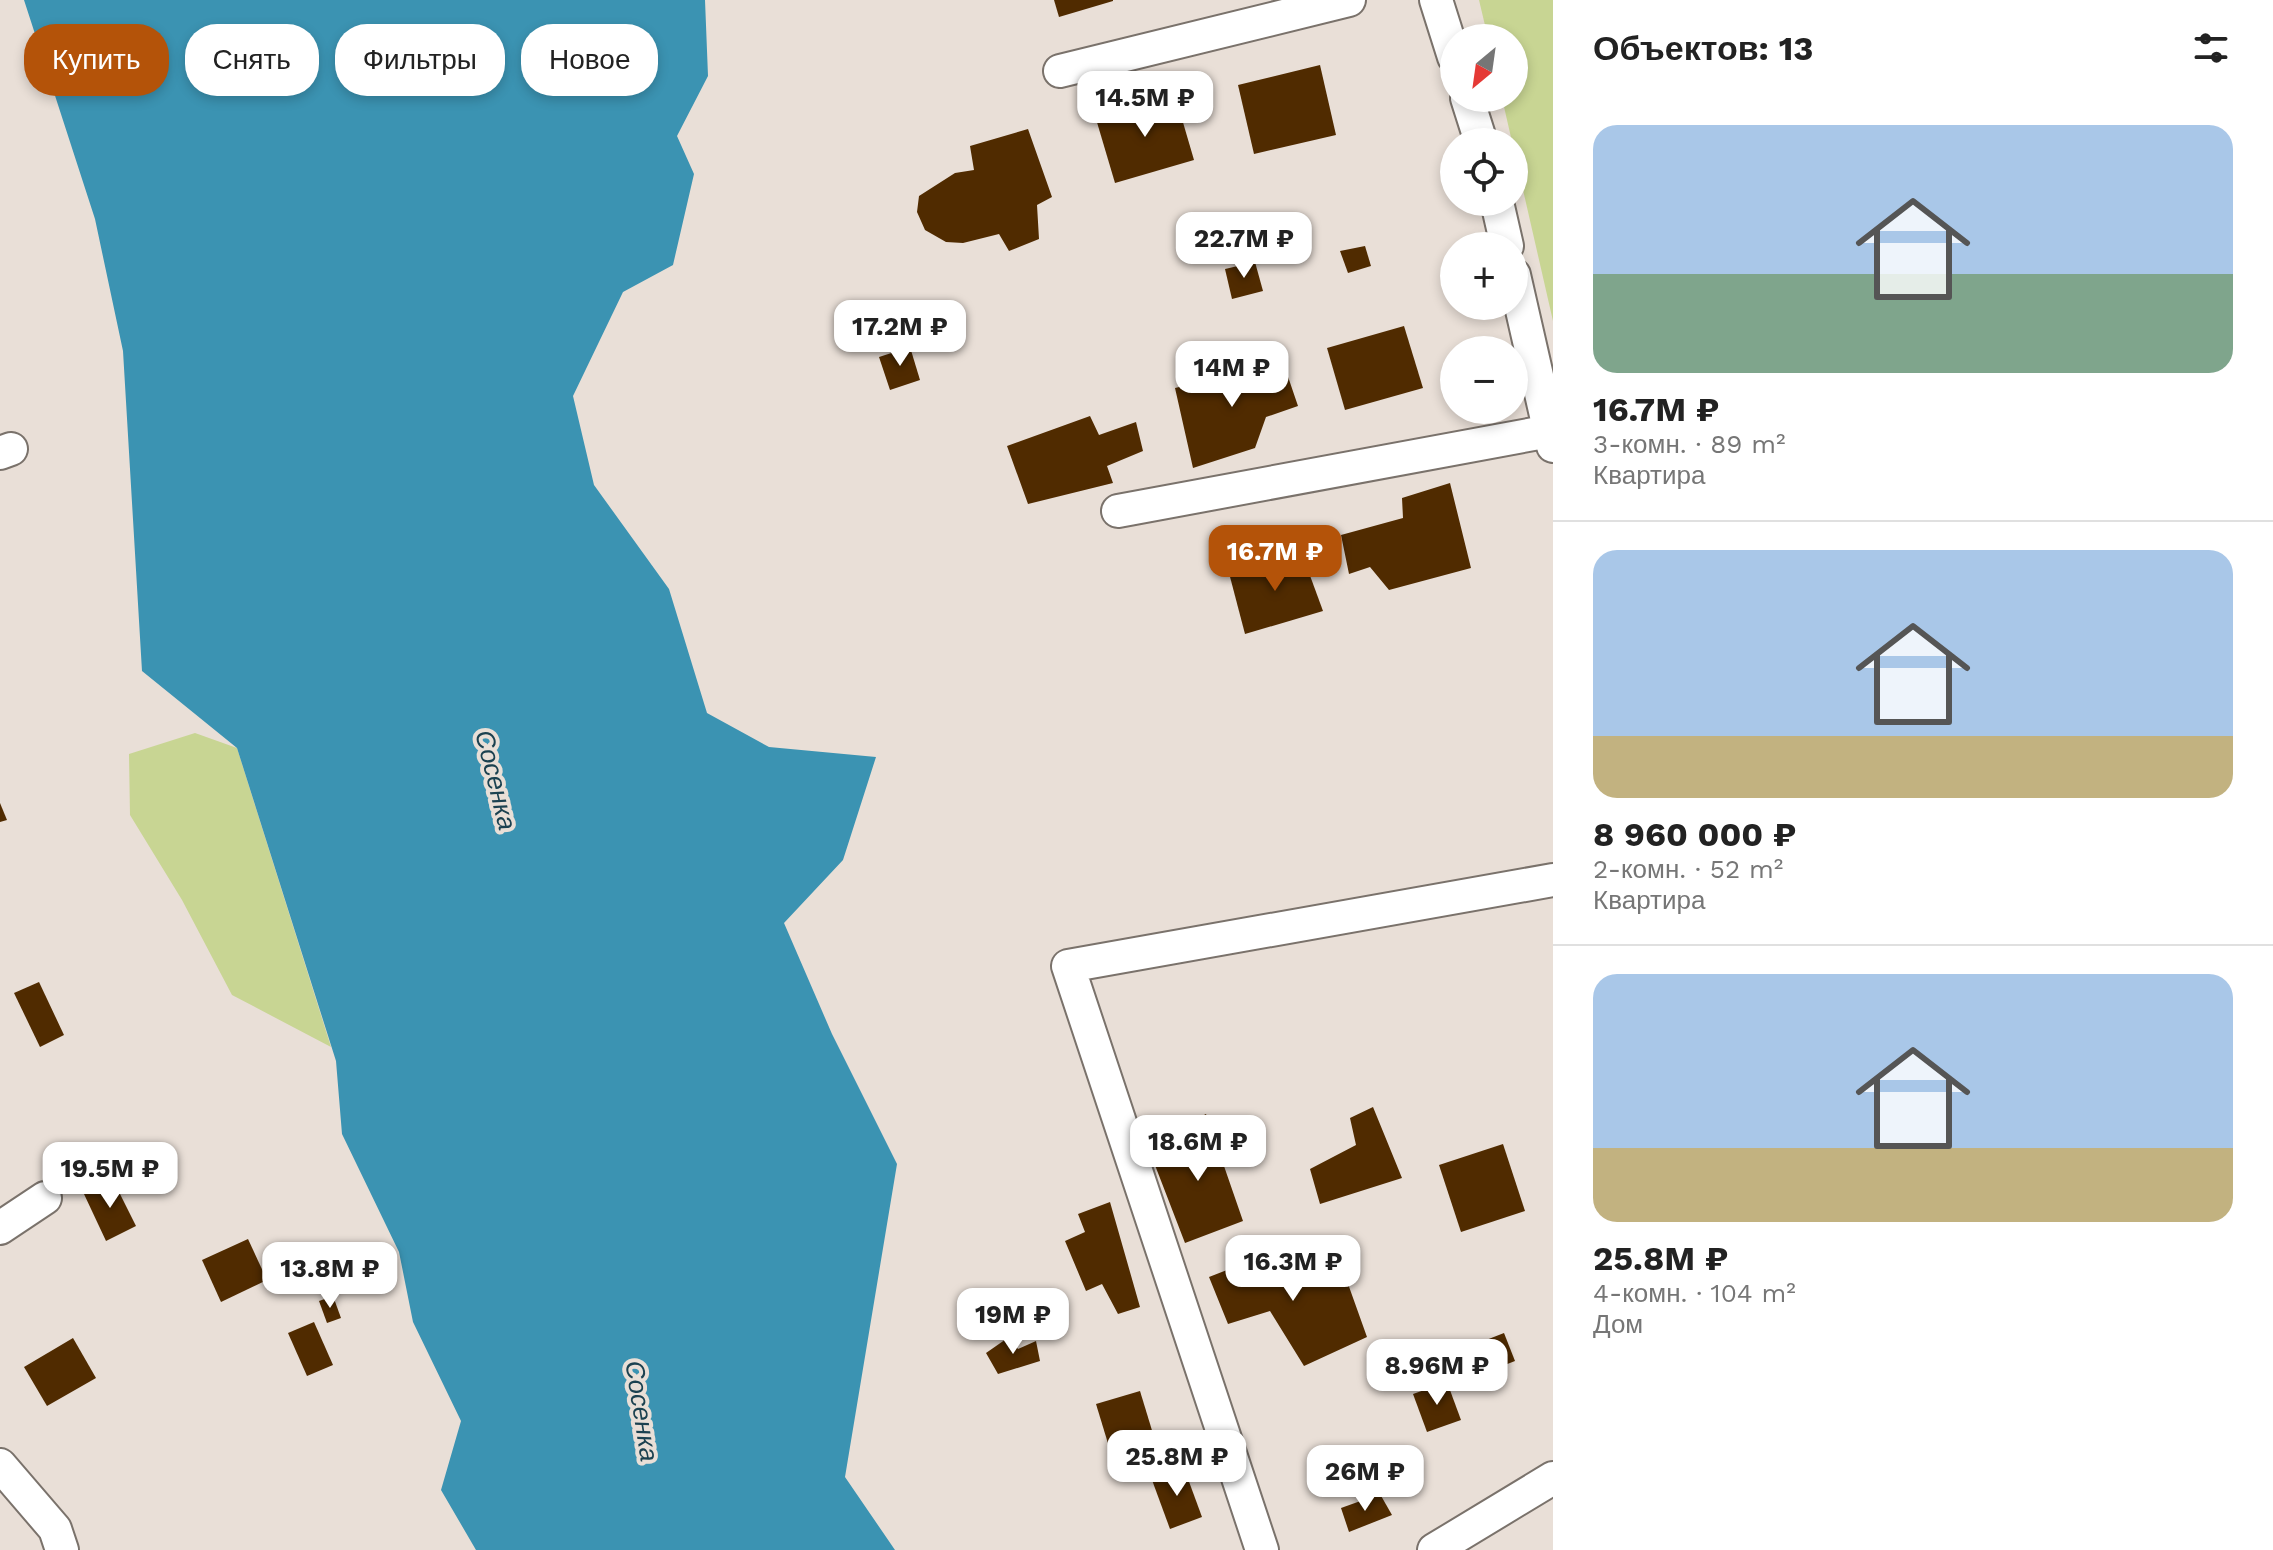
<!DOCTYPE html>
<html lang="ru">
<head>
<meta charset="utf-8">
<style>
	:root { --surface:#fff; --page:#f2f2f2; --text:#222; --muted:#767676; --line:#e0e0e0; --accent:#b45309 }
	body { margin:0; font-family:"Work Sans",sans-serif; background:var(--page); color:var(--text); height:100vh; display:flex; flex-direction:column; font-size:30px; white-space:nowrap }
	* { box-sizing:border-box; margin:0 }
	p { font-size:26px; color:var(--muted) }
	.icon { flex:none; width:44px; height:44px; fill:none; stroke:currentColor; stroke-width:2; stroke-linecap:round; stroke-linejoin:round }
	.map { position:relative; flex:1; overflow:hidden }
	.details { display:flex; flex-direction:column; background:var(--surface); width:720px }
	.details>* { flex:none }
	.hud { position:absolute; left:24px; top:24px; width:760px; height:72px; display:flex; gap:16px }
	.needle { width:52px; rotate:209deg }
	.fabs { position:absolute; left:1440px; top:24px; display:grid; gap:16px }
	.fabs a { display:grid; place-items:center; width:88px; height:88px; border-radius:50%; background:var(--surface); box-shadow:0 4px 12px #0003; font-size:40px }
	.price { position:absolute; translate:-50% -68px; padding:0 18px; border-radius:16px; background:#fff; color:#222; font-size:26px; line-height:52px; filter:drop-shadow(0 2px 4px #0008) }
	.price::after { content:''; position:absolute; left:50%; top:48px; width:24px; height:18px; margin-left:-12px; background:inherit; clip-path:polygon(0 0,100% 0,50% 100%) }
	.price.on { background:var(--accent); color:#fff }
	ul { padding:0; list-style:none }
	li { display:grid; align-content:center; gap:16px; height:424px; padding:0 40px }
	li+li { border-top:2px solid var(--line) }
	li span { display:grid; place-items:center; height:248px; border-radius:24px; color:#555 }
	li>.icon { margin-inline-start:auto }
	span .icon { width:144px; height:144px; fill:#fffc; stroke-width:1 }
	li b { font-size:34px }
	h2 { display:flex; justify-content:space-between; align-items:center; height:96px; padding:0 40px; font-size:34px }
	.chip { padding:0 28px; border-radius:32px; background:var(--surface); box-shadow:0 4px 12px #0003; font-size:28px; line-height:72px }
	.chip.on { background:var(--accent); color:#fff }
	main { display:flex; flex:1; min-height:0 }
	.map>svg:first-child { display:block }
	.green { fill:#c8d593 }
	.water { fill:#3b93b2 }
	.building { fill:#502b00 }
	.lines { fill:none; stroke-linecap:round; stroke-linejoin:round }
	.minor-casing { stroke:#7a726b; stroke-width:36 }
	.minor { stroke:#fff; stroke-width:32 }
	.labels { text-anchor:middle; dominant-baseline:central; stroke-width:8; stroke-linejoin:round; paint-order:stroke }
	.water-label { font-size:26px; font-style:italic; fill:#1b4150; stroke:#e9dfd7 }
</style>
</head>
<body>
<main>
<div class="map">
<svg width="1553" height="1550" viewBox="0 0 1553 1550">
	<rect width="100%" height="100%" fill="#e9dfd7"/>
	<g class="green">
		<polygon points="1479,0 1553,0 1553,321 1502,98 1514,98 1514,38 1488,38"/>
		<polygon points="195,733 237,748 331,1047 232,995 182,900 130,815 129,754"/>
	</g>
	<polygon class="water" points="24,0 705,0 708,76 677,136 694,174 673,265 623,292 573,396 594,485 669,589 707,713 769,747 876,757 843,860 784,923 832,1034 897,1164 845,1477 895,1550 476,1550 441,1490 461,1421 413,1322 399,1252 342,1134 336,1061 237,748 142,671 123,351 95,219"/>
	<g class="building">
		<polygon points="1054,0 1113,0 1113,1 1059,17"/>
		<polygon points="1320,65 1336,135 1254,154 1238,85"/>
		<polygon points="1175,95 1194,160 1115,183 1096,119"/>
		<polygon points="1028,129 1052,197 1037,205 1039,239 1009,251 999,234 963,243 946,242 925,230 917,212 919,196 955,173 974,170 970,146"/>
		<polygon points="1365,246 1371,266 1348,273 1340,251"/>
		<polygon points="1255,262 1263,291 1232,299 1225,269"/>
		<polygon points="1404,326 1423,388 1345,410 1327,348"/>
		<polygon points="910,347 920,380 890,390 879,357"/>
		<polygon points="1235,357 1241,374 1283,362 1298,406 1266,417 1255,448 1193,468 1175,388 1209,380 1208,368"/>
		<polygon points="1090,416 1099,435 1136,422 1143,451 1107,466 1113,483 1028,504 1007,446"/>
		<polygon points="1450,483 1471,568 1389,590 1370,567 1349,574 1341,535 1403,518 1402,498"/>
		<polygon points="1301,551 1323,611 1245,634 1229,573"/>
		<polygon points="0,803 7,820 0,822"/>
		<polygon points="39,982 64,1035 40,1047 14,993"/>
		<polygon points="1373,1107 1402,1178 1320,1204 1310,1169 1356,1145 1350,1118"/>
		<polygon points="1206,1114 1243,1221 1185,1243 1153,1160 1178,1150 1174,1130"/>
		<polygon points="1503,1144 1525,1211 1461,1232 1439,1165"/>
		<polygon points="113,1180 136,1226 106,1241 84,1194"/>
		<polygon points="1110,1202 1140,1307 1118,1314 1102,1284 1086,1291 1065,1241 1085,1232 1078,1214"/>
		<polygon points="248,1239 267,1280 221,1302 202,1260"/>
		<polygon points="1286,1247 1308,1279 1342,1267 1367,1337 1304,1366 1270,1311 1228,1324 1209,1277"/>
		<polygon points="333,1296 341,1318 327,1323 319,1301"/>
		<polygon points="314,1322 333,1365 307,1376 288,1333"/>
		<polygon points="1504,1333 1515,1361 1492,1370 1481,1342"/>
		<polygon points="1009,1337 1018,1349 1036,1341 1040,1361 998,1374 986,1353"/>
		<polygon points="73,1338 96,1378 47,1406 24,1367"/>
		<polygon points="1447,1382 1461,1420 1427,1432 1413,1394"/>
		<polygon points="1140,1391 1161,1460 1117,1473 1096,1404"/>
		<polygon points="1184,1468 1202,1517 1170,1529 1152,1480"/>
		<polygon points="1380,1494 1392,1515 1349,1532 1341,1508"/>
	</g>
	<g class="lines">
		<defs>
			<g id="minor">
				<polyline points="1436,0 1454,57"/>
				<polyline points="1060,71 1349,0"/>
				<polyline points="1467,98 1481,142"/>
				<polyline points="1497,202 1507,246"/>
				<polyline points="1514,275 1553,446"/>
				<polyline points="0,453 11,449"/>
				<polyline points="1118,511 1550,431"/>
				<polyline points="0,1228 45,1198"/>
				<polyline points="0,1465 55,1529 62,1550"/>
				<polyline points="1262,1550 1068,966 1553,880"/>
				<polyline points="1434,1550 1553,1478"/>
			</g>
		</defs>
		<use href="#minor" class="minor-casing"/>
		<use href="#minor" class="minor"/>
	</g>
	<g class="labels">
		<g class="water-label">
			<text transform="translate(496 780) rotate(76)">Сосенка</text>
			<text transform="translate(642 1411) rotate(81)">Сосенка</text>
		</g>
	</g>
</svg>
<div class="fabs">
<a><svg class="needle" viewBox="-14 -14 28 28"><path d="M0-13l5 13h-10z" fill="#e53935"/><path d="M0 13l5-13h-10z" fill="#767676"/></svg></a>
<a><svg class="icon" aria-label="locate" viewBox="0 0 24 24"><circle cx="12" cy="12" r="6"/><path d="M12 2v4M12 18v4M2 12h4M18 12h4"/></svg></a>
<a>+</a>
<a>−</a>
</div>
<b class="price" style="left:1145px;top:139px">14.5M ₽</b>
<b class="price" style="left:1244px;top:280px">22.7M ₽</b>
<b class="price" style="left:900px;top:368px">17.2M ₽</b>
<b class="price" style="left:1232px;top:409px">14M ₽</b>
<b class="price on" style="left:1275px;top:593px">16.7M ₽</b>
<b class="price" style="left:1198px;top:1183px">18.6M ₽</b>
<b class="price" style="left:110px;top:1210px">19.5M ₽</b>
<b class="price" style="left:1293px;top:1303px">16.3M ₽</b>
<b class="price" style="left:330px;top:1310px">13.8M ₽</b>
<b class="price" style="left:1013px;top:1356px">19M ₽</b>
<b class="price" style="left:1437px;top:1407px">8.96M ₽</b>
<b class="price" style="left:1177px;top:1498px">25.8M ₽</b>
<b class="price" style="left:1365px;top:1513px">26M ₽</b>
<div class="hud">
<a class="chip on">Купить</a>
<a class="chip">Снять</a>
<a class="chip">Фильтры</a>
<a class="chip">Новое</a>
</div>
</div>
<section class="details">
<h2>Объектов: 13<svg class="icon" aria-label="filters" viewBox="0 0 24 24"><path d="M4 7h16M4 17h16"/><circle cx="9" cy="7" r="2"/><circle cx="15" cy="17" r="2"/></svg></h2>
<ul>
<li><span style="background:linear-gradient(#a9c7e8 60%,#7fa58c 0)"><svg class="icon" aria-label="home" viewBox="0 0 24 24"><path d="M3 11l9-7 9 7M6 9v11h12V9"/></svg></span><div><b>16.7M ₽</b><p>3-комн. · 89 m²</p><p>Квартира</p></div></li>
<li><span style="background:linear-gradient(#a9c7e8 75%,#c2b280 0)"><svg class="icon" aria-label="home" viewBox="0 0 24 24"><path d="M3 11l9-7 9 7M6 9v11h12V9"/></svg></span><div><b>8 960 000 ₽</b><p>2-комн. · 52 m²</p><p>Квартира</p></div></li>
<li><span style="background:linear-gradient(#a9c7e8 70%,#c2b280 0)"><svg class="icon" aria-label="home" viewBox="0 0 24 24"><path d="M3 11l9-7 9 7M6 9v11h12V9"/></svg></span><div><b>25.8M ₽</b><p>4-комн. · 104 m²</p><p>Дом</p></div></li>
</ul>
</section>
</main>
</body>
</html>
